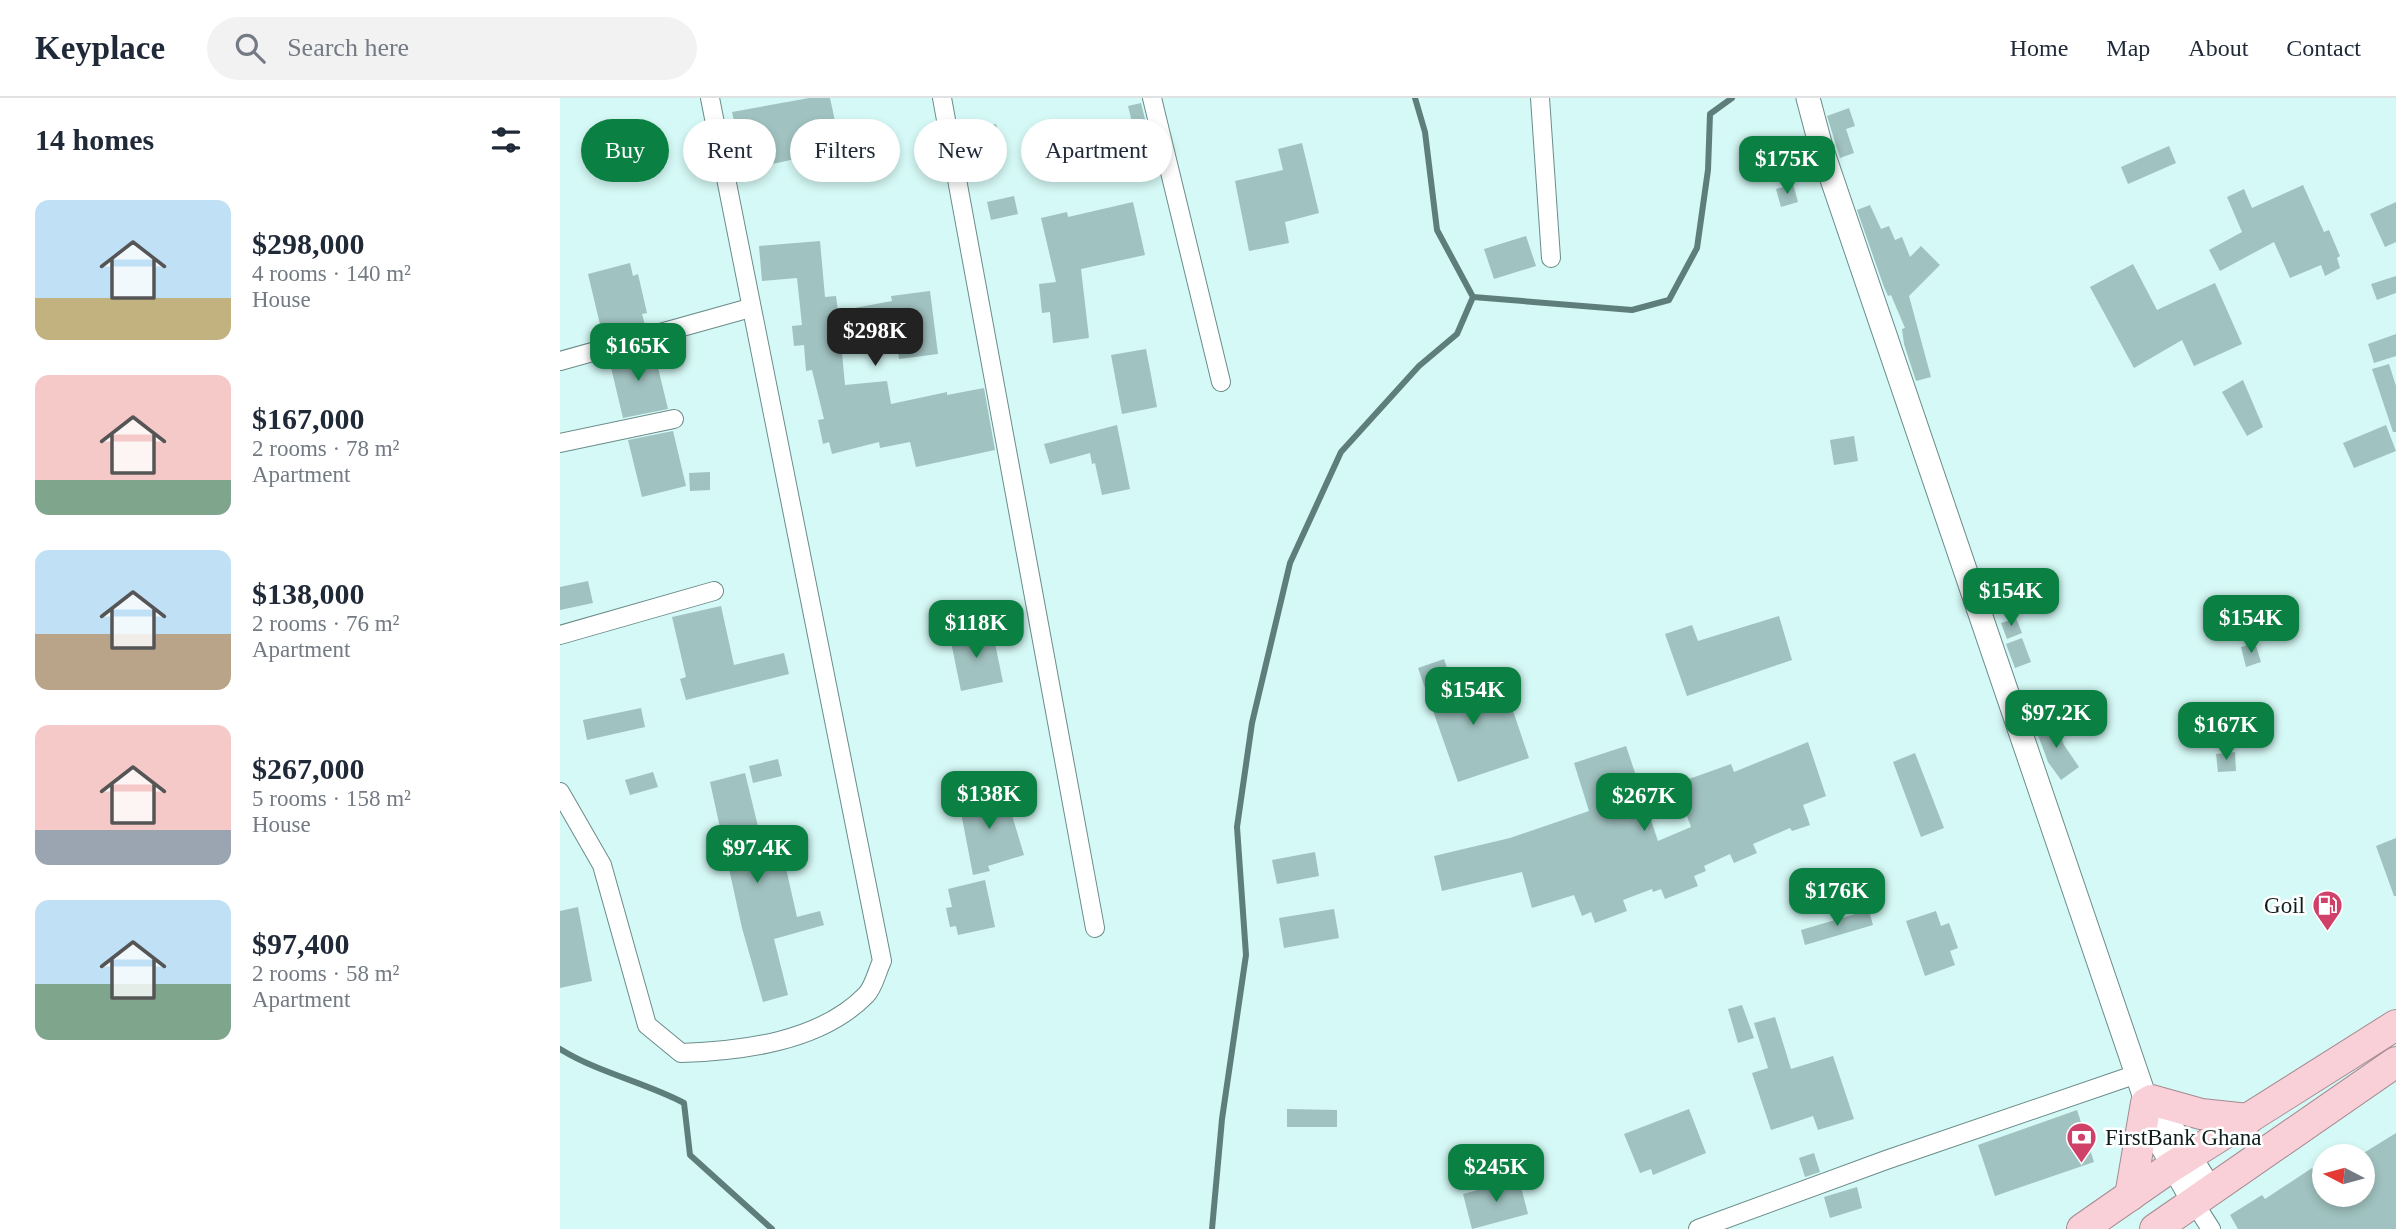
<!DOCTYPE html>
<html lang="en">
<head>
<meta charset="utf-8">
<style>
	:root { --surface:#fff; --page:#f2f2f3; --text:#1f2937; --muted:#747a83; --line:#e0e1e3; --accent:#0b8043 }
	body { margin:0; font-family:"Times New Roman",serif; background:var(--page); color:var(--text); height:100vh; display:flex; flex-direction:column; font-size:26px; white-space:nowrap }
	* { box-sizing:border-box; margin:0 }
	p { font-size:23px; color:var(--muted) }
	.icon { flex:none; width:38px; height:38px; fill:none; stroke:currentColor; stroke-width:2; stroke-linecap:round; stroke-linejoin:round }
	.map { position:relative; flex:1; overflow:hidden }
	.details { display:flex; flex-direction:column; background:var(--surface); width:560px }
	.details>* { flex:none }
	.hud { position:absolute; left:21px; top:21px; width:665px; height:63px; display:flex; gap:14px }
	.needle { width:46px; rotate:276deg }
	.controls { position:absolute; left:1752px; top:1046px; display:grid; gap:14px }
	.controls a { display:grid; place-items:center; width:63px; height:63px; border-radius:50%; background:var(--surface); box-shadow:0 4px 10px #0003; font-size:35px }
	.price { position:absolute; translate:-50% -60px; padding:0 16px; border-radius:14px; background:var(--accent); color:#fff; font-size:23px; line-height:46px; filter:drop-shadow(0 2px 4px #0008) }
	.price::after { content:''; position:absolute; left:50%; top:42px; width:21px; height:16px; margin-left:-10px; background:inherit; clip-path:polygon(0 0,100% 0,50% 100%) }
	.price.current { background:#222; color:#fff }
	ul { padding:0; list-style:none }
	li { display:flex; align-items:center; gap:21px; height:175px; padding:0 35px }
	li span { display:grid; place-items:center; flex:none; width:196px; height:140px; border-radius:14px; color:#555 }
	li>.icon { margin-inline-start:auto }
	span .icon { width:84px; height:84px; fill:#fffc; stroke-width:1 }
	li b { font-size:30px }
	h2 { display:flex; justify-content:space-between; align-items:center; height:84px; padding:0 35px; font-size:30px }
	.tag { padding:0 24px; border-radius:32px; background:var(--surface); box-shadow:0 4px 10px #0003; font-size:24px; line-height:63px }
	.tag.current { background:var(--accent); color:#fff }
	header { display:flex; align-items:center; gap:42px; box-sizing:border-box; height:98px; padding:0 35px; background:var(--surface); border-bottom:2px solid var(--line) }
	header strong { font-size:33px }
	nav { display:flex; gap:38px; margin-inline-start:auto; font-size:24px }
	.search { width:490px; height:63px; background:var(--page); display:flex; align-items:center; gap:18px; box-sizing:border-box; padding:0 24px; border-radius:38px; color:var(--muted); font-size:26px }
	main { display:flex; flex:1; min-height:0 }
	.map>svg:first-child { display:block }
	.lines { fill:none; stroke-linecap:round; stroke-linejoin:round }
	.stream { stroke:#5e7e7c; stroke-width:6 }
	.building { fill:#a0c2c0 }
	.minor-casing { stroke:#6a8c8a; stroke-width:20 }
	.tertiary-casing { stroke:#6a8c8a; stroke-width:25 }
	.trunk-casing { stroke:#a68a90; stroke-width:32 }
	.minor { stroke:#fff; stroke-width:18 }
	.tertiary { stroke:#fff; stroke-width:23 }
	.trunk { stroke:#fad0d8; stroke-width:30 }
	.labels { text-anchor:middle; dominant-baseline:central; stroke-width:5; stroke-linejoin:round; paint-order:stroke }
	.poi-label { font-size:23px; fill:#0f1d1c; stroke:#fff; text-anchor:end }
</style>
</head>
<body>
<header>
<strong>Keyplace</strong>
<div class="search"><svg class="icon" aria-label="search" viewBox="0 0 24 24"><circle cx="10" cy="10" r="6"/><path d="M15 15l6 6"/></svg>Search here</div>
<nav><a>Home</a><a>Map</a><a>About</a><a>Contact</a></nav>
</header>
<main>
<section class="details">
<h2>14 homes<svg class="icon" aria-label="filters" viewBox="0 0 24 24"><path d="M4 7h16M4 17h16"/><circle cx="9" cy="7" r="2"/><circle cx="15" cy="17" r="2"/></svg></h2>
<ul>
<li><span style="background:linear-gradient(#bfe0f5 70%,#c2b280 0)"><svg class="icon" aria-label="home" viewBox="0 0 24 24"><path d="M3 11l9-7 9 7M6 9v11h12V9"/></svg></span><div><b>$298,000</b><p>4 rooms · 140 m²</p><p>House</p></div></li>
<li><span style="background:linear-gradient(#f6c9c9 75%,#7fa58c 0)"><svg class="icon" aria-label="home" viewBox="0 0 24 24"><path d="M3 11l9-7 9 7M6 9v11h12V9"/></svg></span><div><b>$167,000</b><p>2 rooms · 78 m²</p><p>Apartment</p></div></li>
<li><span style="background:linear-gradient(#bfe0f5 60%,#b9a48a 0)"><svg class="icon" aria-label="home" viewBox="0 0 24 24"><path d="M3 11l9-7 9 7M6 9v11h12V9"/></svg></span><div><b>$138,000</b><p>2 rooms · 76 m²</p><p>Apartment</p></div></li>
<li><span style="background:linear-gradient(#f6c9c9 75%,#9aa5b1 0)"><svg class="icon" aria-label="home" viewBox="0 0 24 24"><path d="M3 11l9-7 9 7M6 9v11h12V9"/></svg></span><div><b>$267,000</b><p>5 rooms · 158 m²</p><p>House</p></div></li>
<li><span style="background:linear-gradient(#bfe0f5 60%,#7fa58c 0)"><svg class="icon" aria-label="home" viewBox="0 0 24 24"><path d="M3 11l9-7 9 7M6 9v11h12V9"/></svg></span><div><b>$97,400</b><p>2 rooms · 58 m²</p><p>Apartment</p></div></li>
</ul>
</section>
<div class="map">
<svg width="1836" height="1131" viewBox="0 0 1836 1131">
	<rect width="100%" height="100%" fill="#d5f9f6"/>
	<g class="lines">
		<g class="stream">
			<polyline points="913,199 1072,212 1109,202 1137,150 1148,72 1150,16 1172,0"/>
			<path d="M0 951C39 975 84 984 124 1005L130 1057 212 1131"/>
			<polyline points="652,1131 662,1021 686,857 677,729 692,625 730,465 781,354 859,268 897,236 913,199 877,132 865,34 855,0"/>
		</g>
	</g>
	<g class="building">
		<polygon points="249,0 270,0 281,51 185,72 172,14"/>
		<polygon points="581,5 586,25 573,28 568,8"/>
		<polygon points="1289,10 1295,28 1286,31 1294,55 1280,60 1267,18"/>
		<polygon points="436,26 441,43 416,50 411,33"/>
		<polygon points="742,45 759,115 725,124 729,145 689,153 675,83 723,72 718,51"/>
		<polygon points="1609,48 1616,65 1568,86 1561,69"/>
		<polygon points="1233,86 1238,104 1221,109 1216,91"/>
		<polygon points="1743,87 1764,134 1769,132 1780,158 1777,160 1780,170 1765,178 1761,167 1730,180 1714,144 1660,173 1649,152 1682,134 1667,99 1684,91 1692,110"/>
		<polygon points="454,98 458,116 431,122 427,104"/>
		<polygon points="573,104 585,157 521,171 529,240 493,245 490,214 482,215 479,186 496,184 481,120 507,114 508,119"/>
		<polygon points="1836,104 1836,144 1825,149 1810,116"/>
		<polygon points="1310,107 1321,131 1329,128 1335,142 1342,139 1350,159 1361,148 1380,167 1349,198 1371,279 1356,283 1344,246 1342,231 1345,230 1331,197 1328,198 1324,189 1297,112"/>
		<polygon points="966,138 976,168 934,181 924,151"/>
		<polygon points="260,143 265,199 276,198 278,213 332,203 331,198 370,193 378,256 339,261 337,245 282,255 285,287 327,283 331,306 387,294 387,297 424,290 435,352 356,369 350,344 320,350 319,344 272,356 269,344 263,346 258,322 264,321 252,272 246,273 244,247 234,248 232,228 242,227 237,180 202,183 199,148"/>
		<polygon points="70,165 73,178 78,176 87,215 82,216 85,227 43,239 28,176"/>
		<polygon points="1573,166 1597,212 1655,185 1682,246 1634,268 1622,242 1574,270 1530,189"/>
		<polygon points="1836,178 1836,195 1817,202 1811,186"/>
		<polygon points="1836,236 1836,258 1814,265 1808,246"/>
		<polygon points="93,249 108,311 63,320 49,261"/>
		<polygon points="586,251 597,309 562,316 551,257"/>
		<polygon points="1829,266 1836,288 1836,334 1833,334 1812,271"/>
		<polygon points="1683,282 1703,329 1687,338 1662,294"/>
		<polygon points="557,327 570,391 542,397 535,365 532,366 530,355 490,366 484,346"/>
		<polygon points="1826,327 1836,353 1794,370 1783,345"/>
		<polygon points="113,333 126,388 82,399 68,342"/>
		<polygon points="1294,338 1298,363 1274,367 1270,342"/>
		<polygon points="150,374 150,392 130,393 129,375"/>
		<polygon points="28,483 33,505 0,512 0,489"/>
		<polygon points="161,508 174,567 224,555 229,576 126,602 120,581 126,579 112,519"/>
		<polygon points="1219,518 1232,562 1127,598 1105,536 1132,527 1138,543"/>
		<polygon points="1456,520 1462,535 1447,541 1441,525"/>
		<polygon points="432,531 443,584 401,593 390,539"/>
		<polygon points="1462,540 1471,564 1455,570 1446,546"/>
		<polygon points="1695,545 1701,564 1686,569 1681,549"/>
		<polygon points="884,561 901,611 947,595 969,660 898,684 858,570"/>
		<polygon points="81,610 85,629 27,642 23,622"/>
		<polygon points="1495,622 1504,647 1519,669 1501,682 1488,664 1475,629"/>
		<polygon points="1248,644 1266,698 1243,707 1250,727 1232,733 1230,730 1193,746 1197,755 1174,765 1170,756 1144,768 1146,773 1134,778 1138,788 1105,801 1101,791 1093,794 1092,791 1063,802 1067,813 1035,825 1031,814 1022,818 1014,797 972,810 962,774 882,793 874,758 950,740 1029,713 1014,665 1066,648 1098,743 1131,729 1115,686 1171,666 1174,674"/>
		<polygon points="1675,654 1676,673 1658,674 1656,656"/>
		<polygon points="1355,655 1384,730 1361,739 1333,664"/>
		<polygon points="218,661 222,678 193,685 189,668"/>
		<polygon points="93,674 98,689 70,697 65,682"/>
		<polygon points="185,675 204,753 212,751 216,768 225,766 237,819 260,813 264,827 214,841 228,897 203,904 182,830 150,684"/>
		<polygon points="445,694 464,757 428,768 430,773 413,777 398,699 414,696 415,703"/>
		<polygon points="1836,740 1836,798 1834,798 1816,748"/>
		<polygon points="755,754 759,778 717,786 712,762"/>
		<polygon points="425,782 435,829 398,837 396,828 390,829 386,810 392,809 388,791"/>
		<polygon points="18,809 32,883 0,890 0,813"/>
		<polygon points="774,811 779,840 724,850 719,820"/>
		<polygon points="1309,812 1313,827 1245,847 1241,832"/>
		<polygon points="1376,813 1381,828 1389,825 1398,850 1390,853 1395,867 1365,878 1346,823"/>
		<polygon points="1182,907 1194,940 1178,945 1168,911"/>
		<polygon points="1215,919 1231,971 1273,958 1294,1021 1258,1032 1253,1018 1211,1032 1192,975 1208,970 1194,925"/>
		<polygon points="727,1011 777,1012 777,1029 727,1029"/>
		<polygon points="1129,1011 1146,1055 1093,1077 1091,1071 1080,1075 1064,1036"/>
		<polygon points="1517,1012 1534,1064 1435,1098 1418,1047"/>
		<polygon points="1836,1035 1836,1131 1678,1131 1670,1117 1702,1097 1705,1101 1752,1070 1764,1087 1764,1097 1802,1097 1802,1056"/>
		<polygon points="1254,1055 1260,1074 1245,1079 1239,1060"/>
		<polygon points="959,1081 968,1116 912,1131 903,1096"/>
		<polygon points="1297,1089 1302,1110 1270,1120 1264,1099"/>
	</g>
	<g class="lines">
		<defs>
			<g id="minor">
				<polyline points="382,0 535,830"/>
				<polyline points="592,0 661,284"/>
				<polyline points="980,0 991,160"/>
				<polyline points="0,263 190,210"/>
				<polyline points="0,345 114,321"/>
				<polyline points="0,537 154,493"/>
				<path d="M0 694 42 767 87 927 121 955C182 953 260 944 306 897 314 889 317 873 322 863L150 0"/>
				<polyline points="1633,1103 1651,1131"/>
				<polyline points="1138,1131 1326,1062 1577,976"/>
			</g>
			<g id="tertiary">
				<polyline points="1248,0 1261,49 1583,994 1589,1025 1633,1103"/>
				<polyline points="1588,999 1603,1016 1650,1091"/>
			</g>
			<g id="trunk">
				<polyline points="1591,1002 1641,1016 1688,1021"/>
				<polyline points="1570,1098 1586,1005"/>
				<polyline points="1522,1131 1611,1069 1836,927"/>
				<polyline points="1595,1131 1836,964"/>
			</g>
		</defs>
		<use href="#minor" class="minor-casing"/>
		<use href="#tertiary" class="tertiary-casing"/>
		<use href="#trunk" class="trunk-casing"/>
		<use href="#minor" class="minor"/>
		<use href="#tertiary" class="tertiary"/>
		<use href="#trunk" class="trunk"/>
	</g>
	<defs>
		<symbol id="fuel-pin" viewBox="-11 -11 22 30"><path d="M0 17L-7.5 6A9.5 9.5 0 1 1 7.5 6Z" fill="#d0416a" stroke="#fff"/><path d="M-5.5-6h7V0h2V4h1.3V-2.5L3-4.5l.8-.8L6-3V5H2.5V1h-1V6h-7ZM-4.2-4.7v3.2H.2V-4.7Z" fill="#fff"/></symbol>
		<symbol id="bank-pin" viewBox="-11 -11 22 30"><path d="M0 17L-7.5 6A9.5 9.5 0 1 1 7.5 6Z" fill="#d0416a" stroke="#fff"/><path d="M-6-4H6V4H-6ZM0-2.3a2.3 2.3 0 1 0 0 4.6a2.3 2.3 0 1 0 0-4.6Z" fill="#fff"/></symbol>
	</defs>
	<g fill-rule="evenodd">
		<use href="#fuel-pin" x="1750" y="790" width="35" height="47"/>
		<use href="#bank-pin" x="1504" y="1022" width="35" height="47"/>
	</g>
	<g class="labels">
		<g class="poi-label">
			<text x="1745" y="807">Goil</text>
			<text x="1545" y="1039" text-anchor="start">FirstBank Ghana</text>
		</g>
	</g>
</svg>
<div class="controls">
<a><svg class="needle" viewBox="-14 -14 28 28"><path d="M0-13l5 13h-10z" fill="#e53935"/><path d="M0 13l5-13h-10z" fill="#747a83"/></svg></a>
</div>
<b class="price" style="left:1227px;top:98px">$175K</b>
<b class="price current" style="left:315px;top:270px">$298K</b>
<b class="price" style="left:78px;top:285px">$165K</b>
<b class="price" style="left:1451px;top:530px">$154K</b>
<b class="price" style="left:1691px;top:557px">$154K</b>
<b class="price" style="left:416px;top:562px">$118K</b>
<b class="price" style="left:913px;top:629px">$154K</b>
<b class="price" style="left:1496px;top:652px">$97.2K</b>
<b class="price" style="left:1666px;top:664px">$167K</b>
<b class="price" style="left:429px;top:733px">$138K</b>
<b class="price" style="left:1084px;top:735px">$267K</b>
<b class="price" style="left:197px;top:787px">$97.4K</b>
<b class="price" style="left:1277px;top:830px">$176K</b>
<b class="price" style="left:936px;top:1106px">$245K</b>
<div class="hud">
<a class="tag current">Buy</a>
<a class="tag">Rent</a>
<a class="tag">Filters</a>
<a class="tag">New</a>
<a class="tag">Apartment</a>
</div>
</div>
</main>
</body>
</html>
